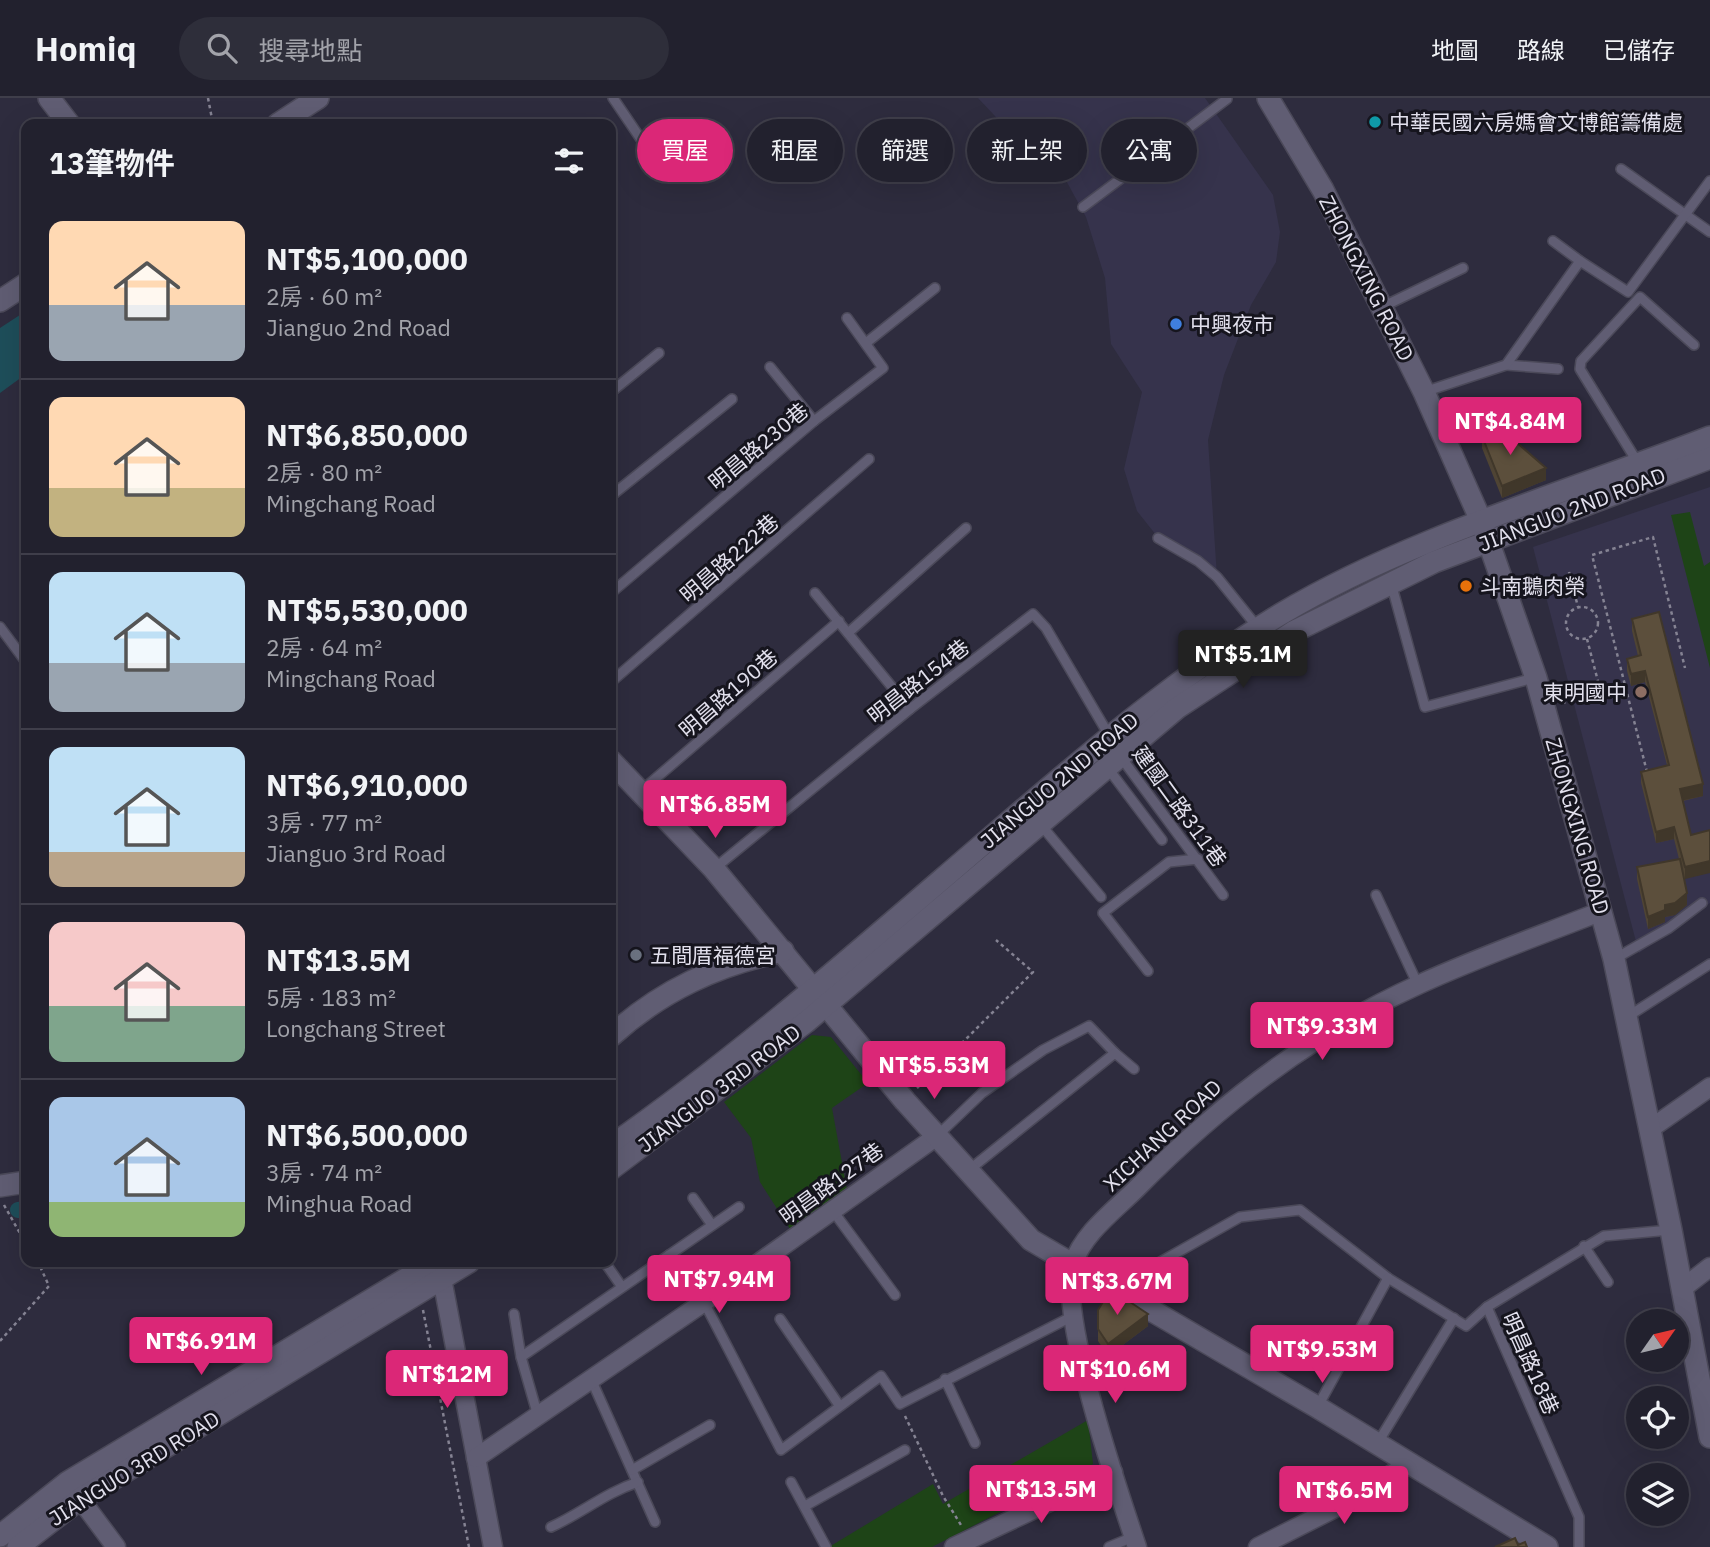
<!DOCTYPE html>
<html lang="zh-TW">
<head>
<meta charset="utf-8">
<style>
	:root { --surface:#22212e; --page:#2e2e3a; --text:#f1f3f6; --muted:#a2a3aa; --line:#3f3e4a; --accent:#db2777 }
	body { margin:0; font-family:"IBM Plex Sans","Noto Sans TC",sans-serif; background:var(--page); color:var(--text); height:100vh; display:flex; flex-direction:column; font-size:26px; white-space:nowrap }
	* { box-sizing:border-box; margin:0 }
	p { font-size:23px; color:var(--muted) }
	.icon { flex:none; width:38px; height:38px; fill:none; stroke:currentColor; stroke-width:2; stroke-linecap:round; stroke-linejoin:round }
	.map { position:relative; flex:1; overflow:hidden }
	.sheet { position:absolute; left:21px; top:21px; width:595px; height:1148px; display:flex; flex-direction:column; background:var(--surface); border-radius:14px; box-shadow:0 7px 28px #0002,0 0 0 2px var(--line) }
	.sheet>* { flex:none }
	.banner { position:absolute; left:637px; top:21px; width:665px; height:63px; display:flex; gap:14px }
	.needle { width:46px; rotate:56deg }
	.fabs { position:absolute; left:1626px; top:1211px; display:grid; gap:14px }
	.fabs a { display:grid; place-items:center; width:63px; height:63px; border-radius:50%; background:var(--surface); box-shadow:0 7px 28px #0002,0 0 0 2px var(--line); font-size:35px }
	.price { position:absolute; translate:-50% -60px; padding:0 16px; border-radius:7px; background:var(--accent); color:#fff; font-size:23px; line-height:46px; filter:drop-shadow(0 2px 4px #0008) }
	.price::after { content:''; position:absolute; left:50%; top:42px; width:21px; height:16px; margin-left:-10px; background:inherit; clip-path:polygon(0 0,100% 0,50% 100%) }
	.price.current { background:#222; color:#fff }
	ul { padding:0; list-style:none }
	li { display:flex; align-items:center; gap:21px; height:175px; padding:0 28px }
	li+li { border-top:2px solid var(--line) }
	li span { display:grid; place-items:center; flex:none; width:196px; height:140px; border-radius:14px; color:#555 }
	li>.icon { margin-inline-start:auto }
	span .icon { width:84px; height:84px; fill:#fffc; stroke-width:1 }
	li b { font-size:30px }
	h2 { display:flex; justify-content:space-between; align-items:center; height:84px; padding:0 28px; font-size:30px }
	.chip { padding:0 24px; border-radius:32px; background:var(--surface); box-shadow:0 7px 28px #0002,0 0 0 2px var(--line); font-size:24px; line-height:63px }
	.chip.current { background:var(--accent); color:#fff }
	header { display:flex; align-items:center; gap:42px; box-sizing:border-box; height:98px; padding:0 35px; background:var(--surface); border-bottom:2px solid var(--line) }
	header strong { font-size:33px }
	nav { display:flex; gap:38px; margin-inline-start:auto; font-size:24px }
	.search { width:490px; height:63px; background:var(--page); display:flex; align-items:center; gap:18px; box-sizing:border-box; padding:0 24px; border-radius:38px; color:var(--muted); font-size:26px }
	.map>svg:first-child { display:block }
	.built { fill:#36334c }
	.green { fill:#1e4417 }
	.water { fill:#1e4e5a }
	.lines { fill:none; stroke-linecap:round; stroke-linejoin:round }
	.canal { stroke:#1e4e5a; stroke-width:16 }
	.lane-casing { stroke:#4b4959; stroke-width:12 }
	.street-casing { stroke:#4b4959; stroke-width:21 }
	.secondary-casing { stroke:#4b4959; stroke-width:24 }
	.path { stroke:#858393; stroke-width:2.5; stroke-dasharray:3.5 3.5; stroke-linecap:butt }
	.lane { stroke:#605d73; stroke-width:9 }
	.street { stroke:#605d73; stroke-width:18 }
	.secondary { stroke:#605d73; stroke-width:21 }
	.wall { fill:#4f4434 }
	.shaded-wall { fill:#40372a }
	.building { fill:#5c4f3c; stroke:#40372a; stroke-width:2 }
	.culture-dot { fill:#0f9aa8; stroke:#16151e; stroke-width:2.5 }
	.shop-dot { fill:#3f7fe0; stroke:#16151e; stroke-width:2.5 }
	.food-dot { fill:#e8710a; stroke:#16151e; stroke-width:2.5 }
	.education-dot { fill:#8d6e63; stroke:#16151e; stroke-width:2.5 }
	.worship-dot { fill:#6b7280; stroke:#16151e; stroke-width:2.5 }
	.labels { text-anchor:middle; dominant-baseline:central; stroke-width:6; stroke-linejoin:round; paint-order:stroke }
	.poi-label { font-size:21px; fill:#e2e0ed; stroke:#16151e; text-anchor:start }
	.street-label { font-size:21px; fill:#e2e0ed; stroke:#16151e }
</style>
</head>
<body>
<header>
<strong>Homiq</strong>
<div class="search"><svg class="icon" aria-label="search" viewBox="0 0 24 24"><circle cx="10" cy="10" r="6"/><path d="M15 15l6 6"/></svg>搜尋地點</div>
<nav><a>地圖</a><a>路線</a><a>已儲存</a></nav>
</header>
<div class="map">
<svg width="1710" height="1449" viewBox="0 0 1710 1449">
	<rect width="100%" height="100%" fill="#2e2c3e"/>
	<g class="built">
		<polygon points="978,0 1205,0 1273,97 1280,134 1276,164 1251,207 1224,277 1208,342 1217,479 1160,442 1137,413 1124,371 1142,294 1111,246 1105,180 1086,119 1063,77 1024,49"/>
		<polygon points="1710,389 1710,805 1639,855 1533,449"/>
	</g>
	<g class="green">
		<polygon points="1690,414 1704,468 1710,464 1710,570 1671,417"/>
		<polygon points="812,937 831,939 868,985 832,1010 847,1092 790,1131 760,1084 751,1040 724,1004"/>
		<polygon points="1088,1322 1093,1366 932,1449 829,1449 933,1386 943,1406"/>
	</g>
	<polygon class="water" points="26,213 26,276 0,295 0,230"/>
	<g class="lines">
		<polyline class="canal" points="18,1112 26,1111"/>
		<defs>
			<g id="lane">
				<polyline points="613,0 653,59"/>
				<polyline points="1621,71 1710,134"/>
				<polyline points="1083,109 1227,1"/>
				<polyline points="1553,143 1580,163"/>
				<polyline points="1382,209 1463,170"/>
				<polyline points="866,245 935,190"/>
				<polyline points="1506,267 1558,271"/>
				<polyline points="770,269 814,323"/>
				<polyline points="611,294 659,255"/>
				<polyline points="1424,294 1506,267 1580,163 1628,194 1710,83"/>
				<polyline points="1638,365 1580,271 1581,263 1640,199 1694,247"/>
				<polyline points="611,398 732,301"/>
				<polyline points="1158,440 1198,463 1217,479 1259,531"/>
				<polyline points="1391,485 1425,609 1534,580"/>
				<polyline points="611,495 814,323 883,270 847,220"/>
				<polyline points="815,495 910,611"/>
				<polyline points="0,529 26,564"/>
				<polyline points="848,535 966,430"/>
				<polyline points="611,584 869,361"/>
				<polyline points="1120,658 1223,797"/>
				<polyline points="1107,669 1162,742"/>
				<polyline points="641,693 839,523"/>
				<polyline points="1041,727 1101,799"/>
				<polyline points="715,770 910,611 1033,516 1046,530 1110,639"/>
				<polyline points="1376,797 1418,887"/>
				<polyline points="1616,860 1669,830 1702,805"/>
				<polyline points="1148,873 1103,815 1169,764 1198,761"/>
				<polyline points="1627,919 1710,866"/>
				<polyline points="938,1037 982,995 1043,952 1089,928 1115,955"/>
				<polyline points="969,1072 1115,955 1134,971"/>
				<polyline points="693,1100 712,1127"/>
				<polyline points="833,1113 895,1197"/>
				<polyline points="1584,1148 1608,1184"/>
				<polyline points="669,1157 704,1204 781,1352 881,1278 900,1306 1071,1219"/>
				<polyline points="606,1166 622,1189"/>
				<polyline points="1116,1189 1240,1119 1300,1112 1388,1180 1466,1228 1487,1209"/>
				<polyline points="514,1216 521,1259 538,1318"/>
				<polyline points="780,1221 839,1307"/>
				<polyline points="521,1259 739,1109"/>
				<polyline points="591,1281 655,1424"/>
				<polyline points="945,1281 975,1345"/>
				<polyline points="1318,1308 1388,1180"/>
				<polyline points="1377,1346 1454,1220"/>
				<polyline points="632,1372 710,1327"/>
				<polyline points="791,1384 826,1449"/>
				<polyline points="805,1408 905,1352"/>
				<path d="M551 1429C582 1415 605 1395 638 1384"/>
				<polyline points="1109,1449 1133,1439"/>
				<polyline points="1579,1449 1579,1419 1487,1209 1604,1138 1670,1132"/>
			</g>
			<g id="street">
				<polyline points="1650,1031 1710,989"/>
				<polyline points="440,1170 493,1449"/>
				<polyline points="1683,1190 1710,1169"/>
				<polyline points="476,1360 704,1204 937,1038"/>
				<polyline points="72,1390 116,1449"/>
				<polyline points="954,1449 1113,1374"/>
				<path d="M1137 1449C1118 1392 1058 1218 1073 1166 1083 1135 1115 1112 1137 1090 1219 1007 1313 934 1420 886 1479 859 1541 837 1602 813"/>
				<polyline points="1258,1449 1351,1402 1408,1366"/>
			</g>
			<g id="secondary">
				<polyline points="49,0 69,26"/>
				<polyline points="1268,0 1323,92 1424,294 1482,425 1536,580 1614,861 1671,1132 1710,1339"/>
				<polyline points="278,26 318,0"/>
				<polyline points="0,203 26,186"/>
				<polyline points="611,663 714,771 905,1003 1031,1142 1317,1309 1547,1449"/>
				<path d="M611 938C662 892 717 867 783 853"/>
				<path d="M611 1048C747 953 871 842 997 734 1088 656 1178 578 1281 516 1408 440 1571 393 1710 339"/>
				<polyline points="611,1071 806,924 1177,610 1293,534 1434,464 1710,360"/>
				<polyline points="0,1088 26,1084"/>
				<polyline points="0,1438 68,1384 434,1164"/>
				<polyline points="18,1449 80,1401 469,1164"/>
			</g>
		</defs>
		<use href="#lane" class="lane-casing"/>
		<use href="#street" class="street-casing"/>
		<use href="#secondary" class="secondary-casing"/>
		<g class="path">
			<polyline points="208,0 213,26"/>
			<polyline points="1569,474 1578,509"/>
			<circle cx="1582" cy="525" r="16"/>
			<polyline points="1587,541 1601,595"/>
			<polyline points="1562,605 1626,591"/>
			<polyline points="1647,674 1592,457 1653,439 1685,570"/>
			<polyline points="917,990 1033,874 996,842"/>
			<polyline points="4,1107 26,1146"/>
			<polyline points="423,1212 469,1449"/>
			<polyline points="0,1243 49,1188 38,1164"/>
			<polyline points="905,1318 943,1398 961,1427"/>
		</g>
		<use href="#lane" class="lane"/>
		<use href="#street" class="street"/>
		<use href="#secondary" class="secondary"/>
	</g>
	<g class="wall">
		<polygon points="1482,338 1546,382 1502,400 1482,350"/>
		<polygon points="1632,521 1703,698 1683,703 1691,737 1685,781 1687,807 1675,817 1665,819 1665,824 1648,831 1637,781 1637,769 1679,761 1674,741 1656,745 1641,685 1641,674 1667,667 1645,584 1631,588 1627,573 1627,561 1638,558 1632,533"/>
		<polygon points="1098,1212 1148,1228 1108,1258 1098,1243"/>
	</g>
	<g class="shaded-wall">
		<polygon points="1546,370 1546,382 1502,400 1502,388"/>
		<polygon points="1645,573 1645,584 1631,588 1631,576"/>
		<polygon points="1703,686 1703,698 1680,703 1680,691"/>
		<polygon points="1674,729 1674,741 1656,745 1656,734"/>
		<polygon points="1710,763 1710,775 1685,781 1685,769"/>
		<polygon points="1687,795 1687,807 1675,817 1665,819 1665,824 1648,831 1648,819 1665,807"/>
		<polygon points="1148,1216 1148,1228 1108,1258 1108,1246"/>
	</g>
	<g class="building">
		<polygon points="1499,329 1546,370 1502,388 1482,338"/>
		<polygon points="1659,514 1703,686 1680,691 1691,737 1710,732 1710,763 1685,769 1674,729 1656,734 1641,674 1669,667 1645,573 1631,576 1627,561 1641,557 1632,521"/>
		<polygon points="1680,761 1687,795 1675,805 1665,807 1665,812 1648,819 1637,769"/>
		<polygon points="1118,1196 1148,1216 1108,1246 1098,1231 1098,1212 1106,1199"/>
		<polygon points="1515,1440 1518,1447 1525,1444 1527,1449 1495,1449"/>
	</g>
	<circle class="culture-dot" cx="1375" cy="24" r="7"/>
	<circle class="shop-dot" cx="1176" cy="226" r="7"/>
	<circle class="food-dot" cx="1466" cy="488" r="7"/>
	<circle class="education-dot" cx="1641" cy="594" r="7"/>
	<circle class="worship-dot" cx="636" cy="857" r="7"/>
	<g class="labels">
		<g class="poi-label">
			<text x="1389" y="24">中華民國六房媽會文博館籌備處</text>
			<text x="1190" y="226">中興夜市</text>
			<text x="1480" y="488">斗南鵝肉榮</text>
			<text x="1627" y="594" text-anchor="end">東明國中</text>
			<text x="650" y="857">五間厝福德宮</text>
		</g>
		<g class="street-label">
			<text transform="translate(1367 180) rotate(63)">ZHONGXING ROAD</text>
			<text transform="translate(758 348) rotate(-40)">明昌路230巷</text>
			<text transform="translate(1572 411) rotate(-21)">JIANGUO 2ND ROAD</text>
			<text transform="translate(729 460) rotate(-41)">明昌路222巷</text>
			<text transform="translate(918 583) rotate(-38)">明昌路154巷</text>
			<text transform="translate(728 595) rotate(-41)">明昌路190巷</text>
			<text transform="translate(1059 682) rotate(-40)">JIANGUO 2ND ROAD</text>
			<text transform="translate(1180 708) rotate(54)">建國二路311巷</text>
			<text transform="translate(1578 728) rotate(74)">ZHONGXING ROAD</text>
			<text transform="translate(719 990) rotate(-37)">JIANGUO 3RD ROAD</text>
			<text transform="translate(1162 1037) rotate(-43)">XICHANG ROAD</text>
			<text transform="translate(831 1085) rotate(-36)">明昌路127巷</text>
			<text transform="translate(1531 1265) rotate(66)">明昌路18巷</text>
			<text transform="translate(134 1370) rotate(-32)">JIANGUO 3RD ROAD</text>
		</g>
	</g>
</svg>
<div class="fabs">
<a><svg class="needle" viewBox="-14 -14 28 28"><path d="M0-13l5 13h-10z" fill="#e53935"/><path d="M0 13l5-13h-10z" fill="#a2a3aa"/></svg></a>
<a><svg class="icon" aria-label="locate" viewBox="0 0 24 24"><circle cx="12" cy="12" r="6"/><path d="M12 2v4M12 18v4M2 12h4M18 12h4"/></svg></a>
<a><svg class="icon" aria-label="layers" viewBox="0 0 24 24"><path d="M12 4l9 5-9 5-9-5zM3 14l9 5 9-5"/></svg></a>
</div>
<b class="price" style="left:1510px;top:359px">NT$4.84M</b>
<b class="price current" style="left:1243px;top:592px">NT$5.1M</b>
<b class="price" style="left:715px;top:742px">NT$6.85M</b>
<b class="price" style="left:1322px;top:964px">NT$9.33M</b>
<b class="price" style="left:934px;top:1003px">NT$5.53M</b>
<b class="price" style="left:719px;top:1217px">NT$7.94M</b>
<b class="price" style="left:1117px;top:1219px">NT$3.67M</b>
<b class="price" style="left:201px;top:1279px">NT$6.91M</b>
<b class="price" style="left:1322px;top:1287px">NT$9.53M</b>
<b class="price" style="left:1115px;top:1307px">NT$10.6M</b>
<b class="price" style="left:447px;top:1312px">NT$12M</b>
<b class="price" style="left:1041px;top:1427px">NT$13.5M</b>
<b class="price" style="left:1344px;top:1428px">NT$6.5M</b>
<div class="banner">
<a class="chip current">買屋</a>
<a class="chip">租屋</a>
<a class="chip">篩選</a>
<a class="chip">新上架</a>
<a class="chip">公寓</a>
</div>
<section class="sheet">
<h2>13筆物件<svg class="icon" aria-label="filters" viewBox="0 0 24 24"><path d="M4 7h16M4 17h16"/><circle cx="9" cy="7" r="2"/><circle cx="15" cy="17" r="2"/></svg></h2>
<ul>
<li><span style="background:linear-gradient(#ffd9b3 60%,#9aa5b1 0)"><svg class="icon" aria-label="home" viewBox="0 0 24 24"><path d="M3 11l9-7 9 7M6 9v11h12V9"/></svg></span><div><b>NT$5,100,000</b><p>2房 · 60 m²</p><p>Jianguo 2nd Road</p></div></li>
<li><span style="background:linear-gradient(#ffd9b3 65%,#c2b280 0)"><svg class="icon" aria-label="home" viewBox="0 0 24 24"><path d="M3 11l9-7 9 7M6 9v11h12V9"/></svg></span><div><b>NT$6,850,000</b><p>2房 · 80 m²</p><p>Mingchang Road</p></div></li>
<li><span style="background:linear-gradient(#bfe0f5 65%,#9aa5b1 0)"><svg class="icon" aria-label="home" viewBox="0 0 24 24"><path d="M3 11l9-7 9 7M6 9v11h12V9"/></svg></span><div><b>NT$5,530,000</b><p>2房 · 64 m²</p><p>Mingchang Road</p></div></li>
<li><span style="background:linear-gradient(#bfe0f5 75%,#b9a48a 0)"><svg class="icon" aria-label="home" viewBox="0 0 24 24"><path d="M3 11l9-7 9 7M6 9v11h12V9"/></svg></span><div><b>NT$6,910,000</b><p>3房 · 77 m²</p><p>Jianguo 3rd Road</p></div></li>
<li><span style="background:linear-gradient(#f6c9c9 60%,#7fa58c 0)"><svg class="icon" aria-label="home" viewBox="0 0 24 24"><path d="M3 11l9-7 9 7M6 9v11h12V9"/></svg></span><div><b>NT$13.5M</b><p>5房 · 183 m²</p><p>Longchang Street</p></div></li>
<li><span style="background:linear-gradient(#a9c7e8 75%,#8fb573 0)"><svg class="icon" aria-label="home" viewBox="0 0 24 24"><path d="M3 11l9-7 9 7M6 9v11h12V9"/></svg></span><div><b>NT$6,500,000</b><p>3房 · 74 m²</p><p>Minghua Road</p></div></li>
</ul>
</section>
</div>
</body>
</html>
